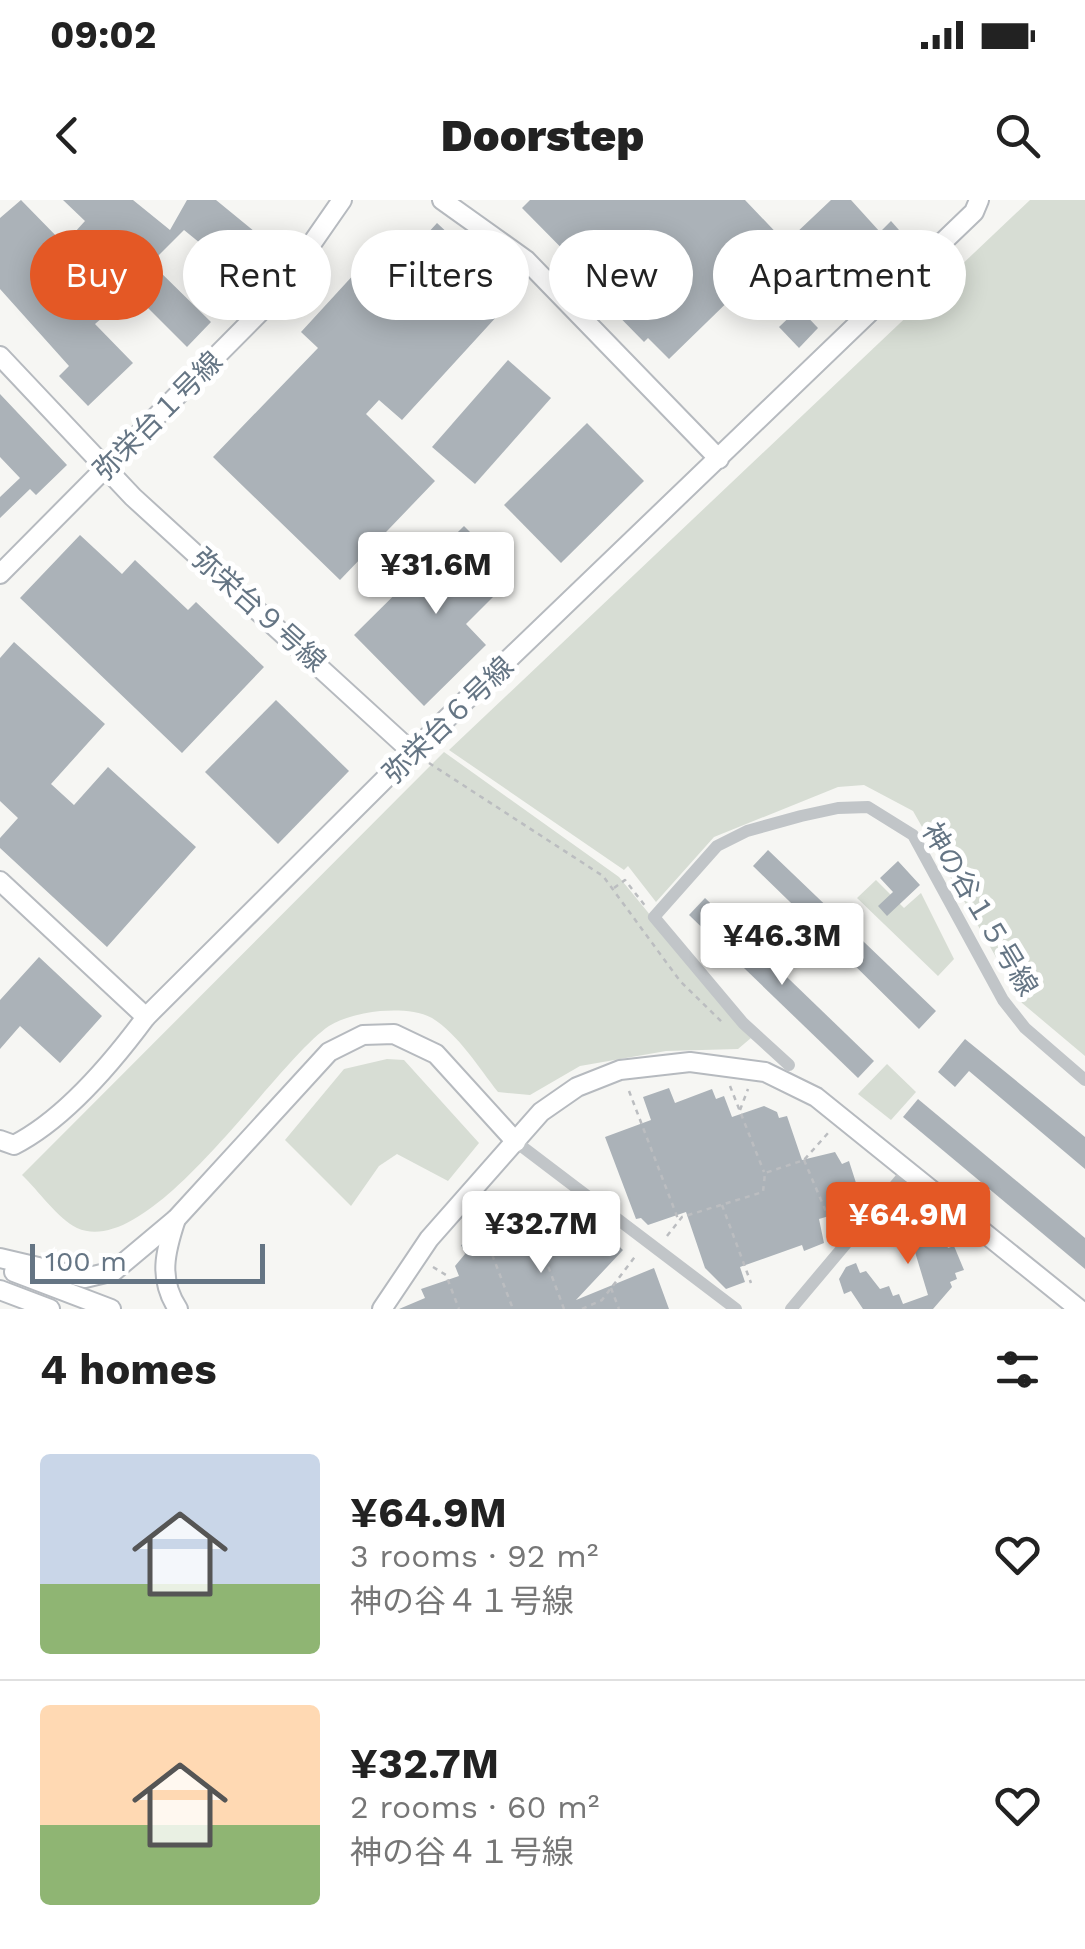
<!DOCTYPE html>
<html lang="en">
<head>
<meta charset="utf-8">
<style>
	:root { --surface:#fff; --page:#f2f2f2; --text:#222; --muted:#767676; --line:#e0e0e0; --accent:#e45825 }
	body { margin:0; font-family:"Work Sans","Noto Sans JP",sans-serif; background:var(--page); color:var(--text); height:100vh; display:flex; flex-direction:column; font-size:38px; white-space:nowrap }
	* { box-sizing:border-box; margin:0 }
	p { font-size:32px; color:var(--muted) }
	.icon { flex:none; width:55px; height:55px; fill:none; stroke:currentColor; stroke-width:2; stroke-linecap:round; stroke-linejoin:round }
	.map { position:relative; height:1109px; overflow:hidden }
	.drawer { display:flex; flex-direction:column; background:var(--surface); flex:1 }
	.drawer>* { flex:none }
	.hud { position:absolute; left:30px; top:30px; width:1025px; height:90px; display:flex; gap:20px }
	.scale { position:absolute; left:30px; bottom:25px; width:235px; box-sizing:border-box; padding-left:10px; border:5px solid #657584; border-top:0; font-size:28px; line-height:35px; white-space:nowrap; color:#657584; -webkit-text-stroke:8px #fff; paint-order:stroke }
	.price { position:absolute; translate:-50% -85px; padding:0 22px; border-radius:10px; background:#fff; color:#222; font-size:32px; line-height:65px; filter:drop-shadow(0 2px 5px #0008) }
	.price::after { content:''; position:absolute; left:50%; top:60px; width:30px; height:22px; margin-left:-15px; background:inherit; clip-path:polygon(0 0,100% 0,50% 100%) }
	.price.on { background:var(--accent); color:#fff }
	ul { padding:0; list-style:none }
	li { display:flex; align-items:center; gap:30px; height:250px; padding:0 40px }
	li+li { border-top:2px solid var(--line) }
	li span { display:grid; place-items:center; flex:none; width:280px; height:200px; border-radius:10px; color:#555 }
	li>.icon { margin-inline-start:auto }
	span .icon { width:120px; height:120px; fill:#fffc; stroke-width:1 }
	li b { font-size:42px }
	h2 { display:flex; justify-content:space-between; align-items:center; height:120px; padding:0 40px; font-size:42px }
	.chip { padding:0 35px; border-radius:45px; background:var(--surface); box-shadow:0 5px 25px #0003; font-size:35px; line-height:90px }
	.chip.on { background:var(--accent); color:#fff }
	.status { display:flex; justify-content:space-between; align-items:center; height:70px; padding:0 50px; background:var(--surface); direction:ltr }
	.status svg { height:28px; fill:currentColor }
	header { display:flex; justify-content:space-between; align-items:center; height:130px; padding:0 40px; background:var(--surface); font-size:45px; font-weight:800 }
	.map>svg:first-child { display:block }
	.green { fill:#d7ddd4 }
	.building { fill:#abb2b8 }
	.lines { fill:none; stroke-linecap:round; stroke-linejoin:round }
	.secondary-casing { stroke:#b6babf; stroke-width:22 }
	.path { stroke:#bbbdc0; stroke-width:2.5; stroke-dasharray:5 5; stroke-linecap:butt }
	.street { stroke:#c1c5c8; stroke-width:12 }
	.secondary { stroke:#fff; stroke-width:18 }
	.labels { text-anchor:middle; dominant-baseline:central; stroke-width:10; stroke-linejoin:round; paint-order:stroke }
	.street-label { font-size:28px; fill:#657584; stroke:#fff }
</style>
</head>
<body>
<div class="status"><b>09:02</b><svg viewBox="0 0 49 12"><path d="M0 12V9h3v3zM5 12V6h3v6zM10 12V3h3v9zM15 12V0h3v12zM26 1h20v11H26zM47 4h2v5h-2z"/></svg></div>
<header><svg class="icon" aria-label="back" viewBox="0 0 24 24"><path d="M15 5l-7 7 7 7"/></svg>Doorstep<svg class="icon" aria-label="search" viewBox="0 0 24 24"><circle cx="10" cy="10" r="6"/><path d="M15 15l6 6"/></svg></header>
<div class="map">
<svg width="1085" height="1109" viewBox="0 0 1085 1109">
	<rect width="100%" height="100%" fill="#f6f6f3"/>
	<g class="green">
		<polygon points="1030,0 1085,0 1085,856 1022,803 913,611 864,585 838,587 714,637 656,702 628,666 624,670 449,550"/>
		<path d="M444 552 619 677 751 838 738 849 666 851 580 866 530 895 498 892C479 868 458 834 432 818 417 810 397 810 380 811 364 813 343 817 329 826 273 864 151 1061 77 1028 58 1019 38 990 22 975Z"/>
		<polygon points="876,680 904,708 921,693 954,759 938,776 857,698"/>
		<polygon points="387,859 404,860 479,943 448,981 397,954 379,966 351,1006 285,940 344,869"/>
		<polygon points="887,864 916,892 891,920 858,894"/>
	</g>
	<g class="building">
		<polygon points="21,0 64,44 85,21 63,0 133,0 170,30 187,0 216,0 271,45 243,78 184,30 151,63 211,122 187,147 132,92 95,124 133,163 88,206 59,176 69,166 0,89 0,18"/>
		<polygon points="530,0 745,0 787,44 669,159 648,138 644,142 594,91 599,86 522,8"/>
		<polygon points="831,0 851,0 880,32 891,21 907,39 848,93 794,35"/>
		<polygon points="437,23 467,51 472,46 514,84 502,97 509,103 402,220 379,200 366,214 435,281 340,380 213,257 318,148 301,132 379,47 388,56 405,37 415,47"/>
		<polygon points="799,108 818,128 799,148 779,127"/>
		<polygon points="508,160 551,198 475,284 432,247"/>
		<polygon points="0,194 67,265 36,295 30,289 0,318 0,297 20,278 0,257"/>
		<polygon points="587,223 644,281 561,363 504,305"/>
		<polygon points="464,326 514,376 466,424 486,445 424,506 354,435"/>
		<polygon points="80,335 122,374 135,360 188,410 196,402 264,467 182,553 20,398"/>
		<polygon points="14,442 105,524 51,584 74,605 108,567 196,647 107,747 0,648 0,638 18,618 0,601 0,458"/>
		<polygon points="276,500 349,571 278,644 205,572"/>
		<polygon points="768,650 936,811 919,829 838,749 819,768 805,754 824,735 753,666"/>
		<polygon points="898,661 920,685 887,716 878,706 893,692 880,678"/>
		<polygon points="705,698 874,861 858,878 689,715"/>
		<polygon points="39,757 102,816 60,863 20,826 0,849 0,800"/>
		<polygon points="965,839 1085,937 1085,969 969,871 955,887 938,872"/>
		<polygon points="669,888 675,903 712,889 716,899 724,896 732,917 764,906 777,912 779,918 787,916 802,960 835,952 842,964 849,961 857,986 853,1009 819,1019 824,1043 804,1051 802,1045 740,1067 745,1082 726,1089 705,1068 686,1012 648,1025 641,1018 636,1019 605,937 651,920 643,897"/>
		<polygon points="918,899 1085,1038 1085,1069 903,917"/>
		<polygon points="904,1005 908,1016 915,1013 928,1031 934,1029 938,1040 944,1037 948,1048 954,1046 964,1070 955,1073 957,1079 950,1082 952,1087 933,1109 863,1109 851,1091 844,1094 839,1079 846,1067 856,1063 860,1073 866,1071 880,1089 889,1086 893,1096 899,1094 903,1104 928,1095 915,1052 910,1055 905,1044 899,1046 895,1035 890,1037 882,1017"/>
		<polygon points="576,1023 584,1046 600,1029 623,1050 576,1100 654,1068 669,1109 399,1109 425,1098 421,1089 459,1076 455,1066 465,1054 461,1045 479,1038 481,1044 525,1028 530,1041"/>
	</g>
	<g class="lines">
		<defs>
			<g id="secondary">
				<polyline points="442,0 526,60 719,259"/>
				<polyline points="0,156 133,297 412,552"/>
				<polyline points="0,374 274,98 342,0"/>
				<polyline points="0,681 146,817"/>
				<path d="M0 940 14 945C65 919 112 863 146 817L412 552 974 12 979 0"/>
				<path d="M176 1019C165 1052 158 1079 178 1109"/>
				<polyline points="0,1058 85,1078 114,1071 176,1019 329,852 363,835 394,834 436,854 516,942"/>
				<polyline points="14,1072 111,1109"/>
				<polyline points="0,1090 50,1109"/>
				<polyline points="382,1109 429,1039 541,912 577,887 620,870 690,862 765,872 816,897 1079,1109"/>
			</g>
		</defs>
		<use href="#secondary" class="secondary-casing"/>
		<g class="path">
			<polyline points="429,563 603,676 680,781 722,822"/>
			<polyline points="614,688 625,680 646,707"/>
			<polyline points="730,886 764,972"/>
			<polyline points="629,891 678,1019"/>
			<polyline points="740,910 748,889"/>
			<polyline points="804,960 836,1035"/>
			<polyline points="722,1005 751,1083"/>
			<polyline points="470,1023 485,1036 513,1109"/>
			<polyline points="667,1036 682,1017 763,992 765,973 804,960 829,932"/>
			<polyline points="433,1067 446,1075 459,1109"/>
			<polyline points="611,1088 619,1109"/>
			<polyline points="564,1109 534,1028 574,1013"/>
			<polyline points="582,1109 602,1100 637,1054"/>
		</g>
		<g class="street">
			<polyline points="789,865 743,823 654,717 717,646 747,631 801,616 838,608 868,607 913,635 1003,800 1025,828 1085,880"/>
			<polyline points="516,942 736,1109"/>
			<polyline points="791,1109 908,970"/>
		</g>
		<use href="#secondary" class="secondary"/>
	</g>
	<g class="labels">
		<g class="street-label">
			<text transform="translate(158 216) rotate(-45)">弥栄台１号線</text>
			<text transform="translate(259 410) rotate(42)">弥栄台９号線</text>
			<text transform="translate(448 520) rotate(-44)">弥栄台６号線</text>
			<text transform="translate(980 709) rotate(59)">神の谷１５号線</text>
		</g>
	</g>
</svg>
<div class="scale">100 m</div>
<b class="price" style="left:436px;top:417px">¥31.6M</b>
<b class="price" style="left:782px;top:788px">¥46.3M</b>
<b class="price on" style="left:908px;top:1067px">¥64.9M</b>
<b class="price" style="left:541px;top:1076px">¥32.7M</b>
<div class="hud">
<a class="chip on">Buy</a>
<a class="chip">Rent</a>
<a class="chip">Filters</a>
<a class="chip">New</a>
<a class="chip">Apartment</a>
</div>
</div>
<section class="drawer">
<h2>4 homes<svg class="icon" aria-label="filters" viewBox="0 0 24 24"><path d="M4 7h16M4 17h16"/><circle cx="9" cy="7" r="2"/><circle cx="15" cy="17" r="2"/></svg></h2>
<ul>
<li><span style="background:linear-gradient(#c9d6e8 65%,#8fb573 0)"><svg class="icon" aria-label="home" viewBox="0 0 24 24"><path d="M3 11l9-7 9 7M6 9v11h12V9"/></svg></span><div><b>¥64.9M</b><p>3 rooms · 92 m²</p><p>神の谷４１号線</p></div><svg class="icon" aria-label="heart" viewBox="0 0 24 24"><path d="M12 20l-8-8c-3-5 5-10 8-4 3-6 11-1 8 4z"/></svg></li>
<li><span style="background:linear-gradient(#ffd9b3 60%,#8fb573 0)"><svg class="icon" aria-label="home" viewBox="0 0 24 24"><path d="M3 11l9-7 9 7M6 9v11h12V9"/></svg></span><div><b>¥32.7M</b><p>2 rooms · 60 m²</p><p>神の谷４１号線</p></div><svg class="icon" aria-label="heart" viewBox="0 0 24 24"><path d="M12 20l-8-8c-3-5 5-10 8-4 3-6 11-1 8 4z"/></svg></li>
</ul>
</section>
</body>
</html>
